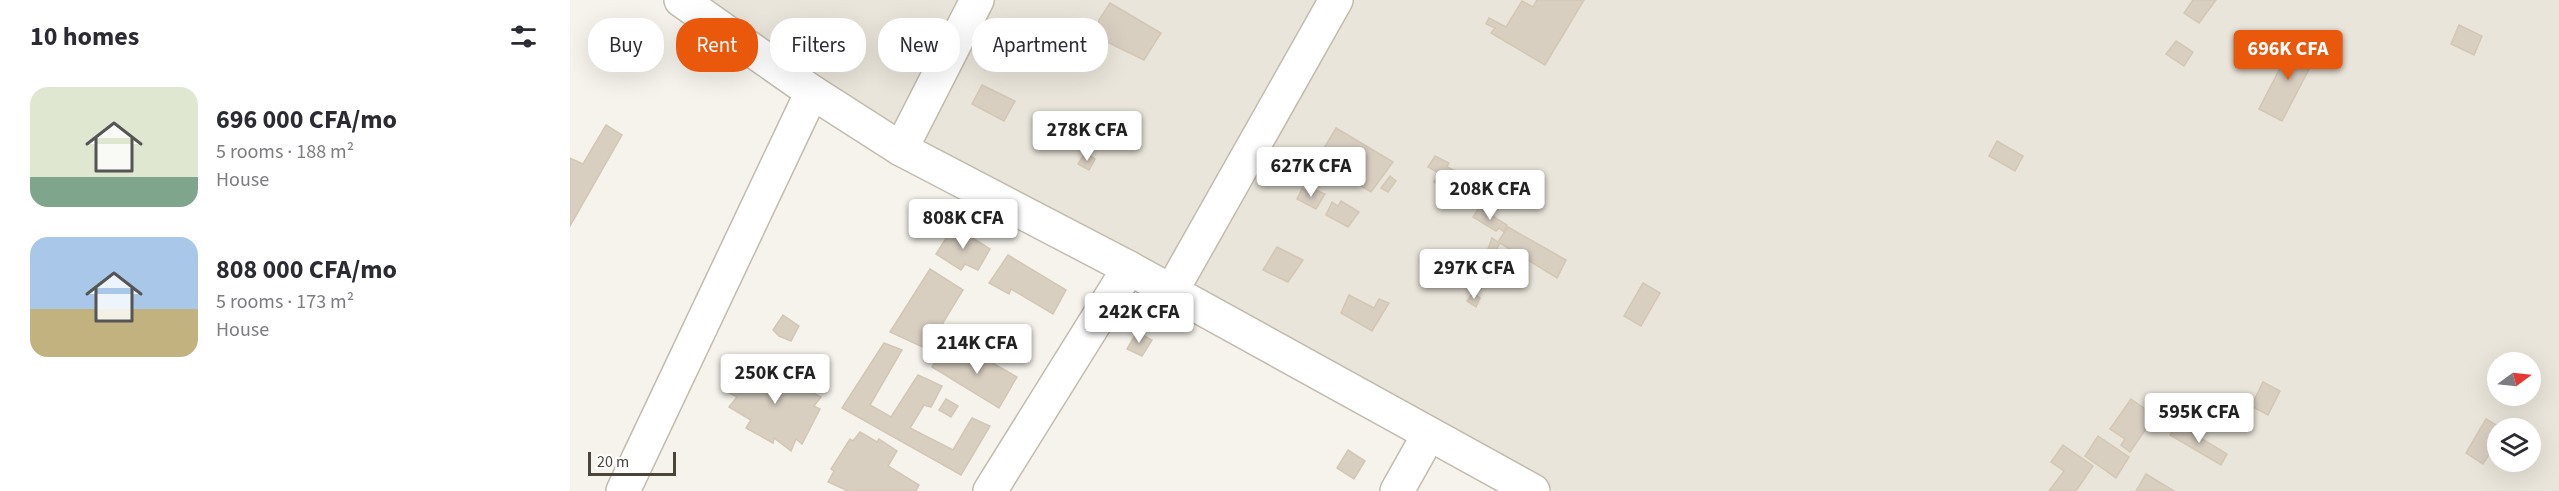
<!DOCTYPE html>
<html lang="en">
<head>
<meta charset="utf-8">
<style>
	:root { --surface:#fff; --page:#f7f7f7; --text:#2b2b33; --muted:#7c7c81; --accent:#ea580c }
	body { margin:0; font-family:"Source Sans 3",sans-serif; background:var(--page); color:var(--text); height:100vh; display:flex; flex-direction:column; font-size:22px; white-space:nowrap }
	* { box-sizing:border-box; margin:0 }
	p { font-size:20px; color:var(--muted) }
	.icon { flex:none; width:33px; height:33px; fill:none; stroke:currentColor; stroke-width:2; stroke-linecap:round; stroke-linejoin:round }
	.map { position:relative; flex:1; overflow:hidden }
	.sheet { display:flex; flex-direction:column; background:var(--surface); width:570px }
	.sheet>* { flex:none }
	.guide { position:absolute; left:18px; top:18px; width:570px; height:54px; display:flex; gap:12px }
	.needle { width:39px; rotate:75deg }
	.tools { position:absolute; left:1917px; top:352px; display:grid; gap:12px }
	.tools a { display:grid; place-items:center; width:54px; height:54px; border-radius:50%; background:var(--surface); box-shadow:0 6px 24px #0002; font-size:30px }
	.scale { position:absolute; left:18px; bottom:15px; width:88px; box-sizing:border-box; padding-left:6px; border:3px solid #4b4439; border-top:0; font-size:16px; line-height:21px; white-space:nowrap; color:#4b4439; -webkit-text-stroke:4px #fff; paint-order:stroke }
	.price { position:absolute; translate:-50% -51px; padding:0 14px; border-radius:6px; background:#fff; color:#222; font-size:20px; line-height:39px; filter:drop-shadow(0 2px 3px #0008) }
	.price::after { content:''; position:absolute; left:50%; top:36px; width:18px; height:14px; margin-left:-9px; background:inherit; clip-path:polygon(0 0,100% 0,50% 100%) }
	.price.on { background:var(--accent); color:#fff }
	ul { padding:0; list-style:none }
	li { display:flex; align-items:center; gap:18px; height:150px; padding:0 30px }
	li span { display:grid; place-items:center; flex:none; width:168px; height:120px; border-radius:18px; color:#555 }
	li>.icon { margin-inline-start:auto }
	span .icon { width:72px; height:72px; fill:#fffc; stroke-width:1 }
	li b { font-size:26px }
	h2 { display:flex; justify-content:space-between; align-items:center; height:72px; padding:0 30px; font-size:26px }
	.chip { padding:0 21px; border-radius:24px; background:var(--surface); box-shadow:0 6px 24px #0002; font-size:21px; line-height:54px }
	.chip.on { background:var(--accent); color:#fff }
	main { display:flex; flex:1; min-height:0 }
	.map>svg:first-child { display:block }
	.residential { fill:#eae5da; fill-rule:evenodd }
	.building { fill:#d8cfc1; stroke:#d3c7b4; stroke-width:1.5 }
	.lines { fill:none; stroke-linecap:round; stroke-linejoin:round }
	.minor-casing { stroke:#c2bbae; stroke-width:36 }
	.minor { stroke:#fff; stroke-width:33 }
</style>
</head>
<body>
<main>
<section class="sheet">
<h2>10 homes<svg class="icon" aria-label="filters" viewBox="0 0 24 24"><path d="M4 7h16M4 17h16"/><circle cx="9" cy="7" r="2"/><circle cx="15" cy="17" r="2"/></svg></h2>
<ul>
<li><span style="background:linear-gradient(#dfe7d0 75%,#7fa58c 0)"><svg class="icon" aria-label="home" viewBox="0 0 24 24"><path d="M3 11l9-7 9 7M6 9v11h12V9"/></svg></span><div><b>696 000 CFA/mo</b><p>5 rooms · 188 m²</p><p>House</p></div></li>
<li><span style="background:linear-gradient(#a9c7e8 60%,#c2b280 0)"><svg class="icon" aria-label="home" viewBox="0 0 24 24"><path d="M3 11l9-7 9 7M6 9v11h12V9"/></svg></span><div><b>808 000 CFA/mo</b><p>5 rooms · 173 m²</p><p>House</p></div></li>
</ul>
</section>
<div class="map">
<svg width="1989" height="491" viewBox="0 0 1989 491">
	<rect width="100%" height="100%" fill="#f6f3ec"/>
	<path class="residential" d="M132 0H1989V491H984L724 355 236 75ZM1928 363H1960V396H1928ZM1928 429H1960V462H1928Z"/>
	<g class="building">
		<polygon points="967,0 1014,0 975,65 921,33 925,28 916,24 919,18 936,27 952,1 963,7"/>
		<polygon points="1623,0 1646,0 1629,23 1614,13"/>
		<polygon points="540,3 591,33 574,60 525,36 529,20"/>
		<polygon points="1889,25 1912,36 1904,55 1881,44"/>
		<polygon points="1606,41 1623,52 1614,66 1596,54"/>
		<polygon points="1724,41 1747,54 1712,121 1689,109"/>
		<polygon points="412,85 445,101 434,121 402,104"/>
		<polygon points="36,125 52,135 0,226 0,158 13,164"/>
		<polygon points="766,128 823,162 801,192 747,160"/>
		<polygon points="1427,141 1453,156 1445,171 1419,156"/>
		<polygon points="515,153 525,159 519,170 508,164"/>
		<polygon points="865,156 879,163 877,167 890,173 881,191 864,182 869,173 858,167"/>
		<polygon points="820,176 826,181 818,192 811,188"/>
		<polygon points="741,188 755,194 746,209 727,199 732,189 740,192"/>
		<polygon points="771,201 789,212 778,227 756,215 762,202 768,206"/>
		<polygon points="909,208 937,225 934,232 929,228 926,231 903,217"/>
		<polygon points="384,226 420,249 408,270 395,264 391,270 366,254"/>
		<polygon points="938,227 996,260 987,278 930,243 924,253 918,249 922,238 928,242"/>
		<polygon points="707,247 733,260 718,282 693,270"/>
		<polygon points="438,255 496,290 483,314 441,289 439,294 419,283"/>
		<polygon points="360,269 393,290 357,349 320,332"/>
		<polygon points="1073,283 1090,293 1071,326 1054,316"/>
		<polygon points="903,293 910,298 906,307 897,301"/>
		<polygon points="779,295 804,308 809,299 819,303 802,331 771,313"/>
		<polygon points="213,315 229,326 221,341 209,336 203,330"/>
		<polygon points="567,332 582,340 572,356 557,349"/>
		<polygon points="314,343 332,350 300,405 321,417 348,375 372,386 361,407 354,405 340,428 383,450 402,418 420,426 391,475 272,408"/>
		<polygon points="395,347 447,377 429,408 362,367 371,351 387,361"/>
		<polygon points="188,363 206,375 209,371 215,376 218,373 235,384 233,388 251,397 244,406 250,409 232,444 226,439 221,451 204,438 203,443 176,428 181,420 159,407 167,397 156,391 170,370 179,377"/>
		<polygon points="1693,382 1710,391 1698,415 1681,406"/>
		<polygon points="376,399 388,406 381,417 369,410"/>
		<polygon points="1561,399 1585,416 1560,452 1551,445 1555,439 1540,429"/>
		<polygon points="1916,419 1933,429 1928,429 1928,440 1913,464 1896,453"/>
		<polygon points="1607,424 1657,454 1651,465 1600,435"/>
		<polygon points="290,432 307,442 309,439 327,451 318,466 349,485 346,491 278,491 258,482 264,471 261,469 280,439 283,441"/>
		<polygon points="1528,436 1559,457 1546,478 1515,456"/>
		<polygon points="1493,445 1523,466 1506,491 1479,491 1494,471 1481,462"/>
		<polygon points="778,450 795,461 784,479 767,468"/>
		<polygon points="1576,474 1604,491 1566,491"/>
	</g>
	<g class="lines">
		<defs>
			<g id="minor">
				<polyline points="111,0 242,92 331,149 559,268 963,491"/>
				<polyline points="331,149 407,0"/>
				<polyline points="601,292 766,0"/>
				<polyline points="53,491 242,92"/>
				<polyline points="420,491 559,268"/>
				<polyline points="827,491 859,434"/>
			</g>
		</defs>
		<use href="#minor" class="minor-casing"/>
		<use href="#minor" class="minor"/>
	</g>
</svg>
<div class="tools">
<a><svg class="needle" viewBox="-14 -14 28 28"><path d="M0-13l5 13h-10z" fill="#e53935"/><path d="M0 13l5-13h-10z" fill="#7c7c81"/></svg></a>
<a><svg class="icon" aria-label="layers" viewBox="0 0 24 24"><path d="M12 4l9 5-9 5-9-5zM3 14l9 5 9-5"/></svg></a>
</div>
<div class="scale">20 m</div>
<b class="price on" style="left:1718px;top:81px">696K CFA</b>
<b class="price" style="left:517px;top:162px">278K CFA</b>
<b class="price" style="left:741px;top:198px">627K CFA</b>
<b class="price" style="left:920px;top:221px">208K CFA</b>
<b class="price" style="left:393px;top:250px">808K CFA</b>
<b class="price" style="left:904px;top:300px">297K CFA</b>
<b class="price" style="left:569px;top:344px">242K CFA</b>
<b class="price" style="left:407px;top:375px">214K CFA</b>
<b class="price" style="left:205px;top:405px">250K CFA</b>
<b class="price" style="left:1629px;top:444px">595K CFA</b>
<div class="guide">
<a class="chip">Buy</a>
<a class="chip on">Rent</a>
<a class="chip">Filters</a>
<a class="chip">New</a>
<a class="chip">Apartment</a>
</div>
</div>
</main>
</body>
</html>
